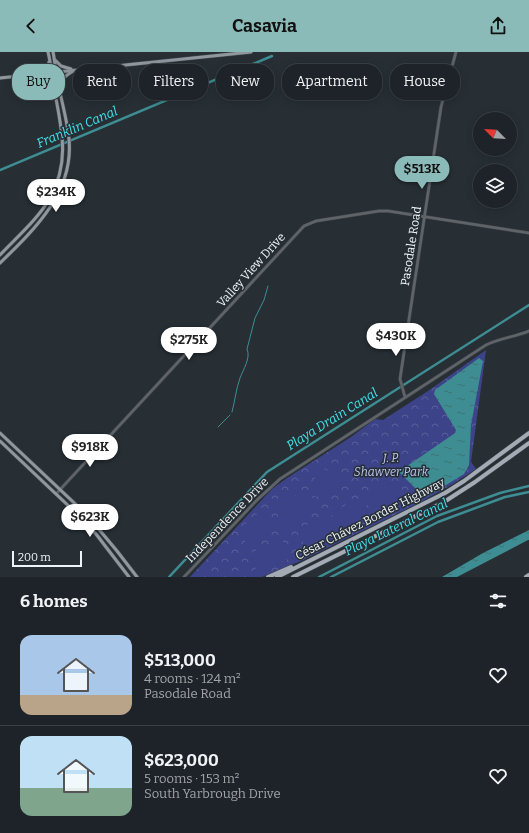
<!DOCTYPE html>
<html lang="en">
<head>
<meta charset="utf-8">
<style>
	:root { --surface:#1d2328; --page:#2a2f34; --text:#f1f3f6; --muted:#a0a4a8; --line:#3b4045; --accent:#8bbbb9 }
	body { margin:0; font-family:Bitter,serif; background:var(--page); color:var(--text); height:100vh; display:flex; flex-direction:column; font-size:15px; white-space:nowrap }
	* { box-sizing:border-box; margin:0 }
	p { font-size:13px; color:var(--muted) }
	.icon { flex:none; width:22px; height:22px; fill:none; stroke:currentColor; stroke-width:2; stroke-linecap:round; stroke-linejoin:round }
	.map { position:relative; height:525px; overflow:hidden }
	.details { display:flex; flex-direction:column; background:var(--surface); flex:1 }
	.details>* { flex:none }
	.guide { position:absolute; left:12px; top:12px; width:505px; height:36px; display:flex; gap:8px }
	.needle { width:26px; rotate:294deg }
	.buttons { position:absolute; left:473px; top:60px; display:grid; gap:8px }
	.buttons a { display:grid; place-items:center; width:44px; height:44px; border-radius:50%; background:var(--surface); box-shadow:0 2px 10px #0003,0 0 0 1px var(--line); font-size:20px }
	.scale { position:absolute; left:12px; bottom:10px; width:70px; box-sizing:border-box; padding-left:4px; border:2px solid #eef4f8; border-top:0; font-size:11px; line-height:14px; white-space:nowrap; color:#eef4f8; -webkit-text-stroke:3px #272f35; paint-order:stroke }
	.price { position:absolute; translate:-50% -34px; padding:0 9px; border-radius:14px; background:#fff; color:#222; font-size:13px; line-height:26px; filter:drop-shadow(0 1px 2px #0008) }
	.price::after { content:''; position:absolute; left:50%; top:24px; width:12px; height:9px; margin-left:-6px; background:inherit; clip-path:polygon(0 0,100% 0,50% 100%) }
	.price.current { background:var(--accent); color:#111 }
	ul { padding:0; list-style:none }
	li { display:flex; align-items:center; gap:12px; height:100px; padding:0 20px }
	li+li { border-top:1px solid var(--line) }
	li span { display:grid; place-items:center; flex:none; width:112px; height:80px; border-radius:12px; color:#555 }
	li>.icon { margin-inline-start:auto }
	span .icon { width:48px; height:48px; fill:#fffc; stroke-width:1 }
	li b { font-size:17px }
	h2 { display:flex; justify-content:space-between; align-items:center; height:48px; padding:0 20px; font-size:17px }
	.tag { padding:0 14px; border-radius:16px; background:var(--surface); box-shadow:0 2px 10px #0003,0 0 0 1px var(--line); font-size:14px; line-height:36px }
	.tag.current { background:var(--accent); color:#111 }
	header { display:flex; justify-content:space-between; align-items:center; height:52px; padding:0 20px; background:var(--accent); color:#111; font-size:18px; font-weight:700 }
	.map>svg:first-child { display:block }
	.park { fill:url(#park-crowns) }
	.garden { fill:#3d4388 }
	.water { fill:url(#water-ripples) }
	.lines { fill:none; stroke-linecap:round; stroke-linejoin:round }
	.stream { stroke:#3d8d92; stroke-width:1 }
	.canal { stroke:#3d8d92; stroke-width:2.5 }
	.minor-casing { stroke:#434b50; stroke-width:3.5 }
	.major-casing { stroke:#434b50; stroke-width:4 }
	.highway-casing { stroke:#434b50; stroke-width:5 }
	.minor { stroke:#606367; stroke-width:2.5 }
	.major { stroke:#91979f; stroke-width:3 }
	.highway { stroke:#a4abb5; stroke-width:4 }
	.labels { text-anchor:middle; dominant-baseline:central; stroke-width:3; stroke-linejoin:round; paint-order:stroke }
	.street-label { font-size:12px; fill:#eef4f8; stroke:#272f35 }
	.park-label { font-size:12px; font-style:italic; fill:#bcc5f2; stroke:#272f35 }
	.water-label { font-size:13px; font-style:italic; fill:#41e0ea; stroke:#272f35 }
</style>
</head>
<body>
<header><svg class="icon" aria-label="back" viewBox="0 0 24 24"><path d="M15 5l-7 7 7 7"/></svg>Casavia<svg class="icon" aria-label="share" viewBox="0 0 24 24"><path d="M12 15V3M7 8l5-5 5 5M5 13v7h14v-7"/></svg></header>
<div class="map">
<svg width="529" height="525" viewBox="0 0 529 525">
	<defs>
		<pattern id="park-crowns" width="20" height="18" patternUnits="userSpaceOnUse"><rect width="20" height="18" fill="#3d4388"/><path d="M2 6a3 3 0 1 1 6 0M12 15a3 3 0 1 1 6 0" fill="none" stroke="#595f9a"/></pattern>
		<pattern id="water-ripples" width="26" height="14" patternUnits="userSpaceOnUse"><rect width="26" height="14" fill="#3d8d92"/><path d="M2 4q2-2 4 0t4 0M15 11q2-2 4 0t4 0" fill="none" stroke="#417275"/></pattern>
	</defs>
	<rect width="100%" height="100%" fill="#272f35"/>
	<polygon class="park" points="486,298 471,410 476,417 453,432 421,450 301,509 262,525 190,525 272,437 287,426 351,385 375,367 383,368 428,339"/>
	<g class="garden">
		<path d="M320 416 344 423C339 438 330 447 313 444L316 418Z"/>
		<polygon points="397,428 407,447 376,463 366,444"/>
		<path d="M281 442 314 446C313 466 298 478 278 478V445Z"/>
		<polygon points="362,445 372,464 341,480 331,461"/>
		<polygon points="261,459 275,476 251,496 237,479"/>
		<polygon points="328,462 338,481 307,497 297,478"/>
		<polygon points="281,486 290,506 258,521 249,502"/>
	</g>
	<g class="water">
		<polygon points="479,306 483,309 471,373 469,413 464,422 428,444 424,445 400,421 400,419 455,381 456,378 434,342 435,338"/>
		<polygon points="529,478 529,488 528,488 457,525 442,525 483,501"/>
	</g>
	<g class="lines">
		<g class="stream">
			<path d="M232 360C235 349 236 337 240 326 243 318 251 306 247 297L255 266 264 248 268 234"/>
			<polyline points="218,375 230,363"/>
		</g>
		<g class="canal">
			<polyline points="0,118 272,4"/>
			<polyline points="169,525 267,420 529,253"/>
			<polyline points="319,525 437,464 500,441 529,434"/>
			<polyline points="331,525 438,470 505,445 529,440"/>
		</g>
		<defs>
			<g id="minor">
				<polyline points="405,345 400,327 441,55 456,0"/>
				<polyline points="56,442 304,174 316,169 379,159 388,159 529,181"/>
				<path d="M184 525 257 448 280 427 486 293C500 286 515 285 529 279"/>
			</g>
			<g id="major">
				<polyline points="55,8 61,14 71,17"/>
				<polyline points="42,22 48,15 49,10"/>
				<polyline points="0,26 251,0"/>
				<path d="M60 36C61 27 65 24 73 19"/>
				<path d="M0 203C17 185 38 167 50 146 71 108 61 75 54 36 52 24 51 12 48 0"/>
				<path d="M0 211C35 177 74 140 69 87 67 67 61 47 57 27 55 18 55 9 53 0"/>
				<polyline points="0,381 87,463 117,499 137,525"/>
				<polyline points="0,389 74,459 96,482 129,525"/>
			</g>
			<g id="highway">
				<polyline points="268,525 291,515"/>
				<polyline points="277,525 445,441 464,429 529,381"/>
				<polyline points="293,525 444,450 475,430 529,391"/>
				<polyline points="526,525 529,523"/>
			</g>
		</defs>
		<use href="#minor" class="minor-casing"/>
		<use href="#major" class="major-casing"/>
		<use href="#highway" class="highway-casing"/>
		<use href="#minor" class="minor"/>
		<use href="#major" class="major"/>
		<use href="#highway" class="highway"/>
	</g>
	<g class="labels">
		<g class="street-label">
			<text transform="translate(411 194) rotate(-81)">Pasodale Road</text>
			<text transform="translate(251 218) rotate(-48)">Valley View Drive</text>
			<text transform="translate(370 467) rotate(-27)">César Chávez Border Highway</text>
			<text transform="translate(227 468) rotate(-46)">Independence Drive</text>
		</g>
		<g class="park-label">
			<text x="391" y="406">J. P.<tspan x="391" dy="14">Shawver Park</tspan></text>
		</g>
		<g class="water-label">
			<text transform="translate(77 75) rotate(-23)">Franklin Canal</text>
			<text transform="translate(332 367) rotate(-32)">Playa Drain Canal</text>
			<text transform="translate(396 475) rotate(-26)">Playa Lateral Canal</text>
		</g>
	</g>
</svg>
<div class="buttons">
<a><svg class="needle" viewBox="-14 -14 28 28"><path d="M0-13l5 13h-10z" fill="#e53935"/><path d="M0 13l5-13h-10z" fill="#a0a4a8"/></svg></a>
<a><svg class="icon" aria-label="layers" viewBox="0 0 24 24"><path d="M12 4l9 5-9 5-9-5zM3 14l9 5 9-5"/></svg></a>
</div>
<div class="scale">200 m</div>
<b class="price current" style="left:422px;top:138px">$513K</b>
<b class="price" style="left:56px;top:161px">$234K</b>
<b class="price" style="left:396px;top:305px">$430K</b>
<b class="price" style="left:189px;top:309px">$275K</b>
<b class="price" style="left:90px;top:416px">$918K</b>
<b class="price" style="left:90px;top:486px">$623K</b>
<div class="guide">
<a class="tag current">Buy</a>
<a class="tag">Rent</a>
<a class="tag">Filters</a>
<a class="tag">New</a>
<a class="tag">Apartment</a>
<a class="tag">House</a>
</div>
</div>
<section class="details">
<h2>6 homes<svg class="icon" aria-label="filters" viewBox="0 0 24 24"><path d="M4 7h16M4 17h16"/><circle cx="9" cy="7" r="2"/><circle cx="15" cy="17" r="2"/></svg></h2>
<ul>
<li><span style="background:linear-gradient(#a9c7e8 75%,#b9a48a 0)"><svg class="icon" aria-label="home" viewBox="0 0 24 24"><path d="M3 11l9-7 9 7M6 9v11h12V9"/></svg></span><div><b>$513,000</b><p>4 rooms · 124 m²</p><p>Pasodale Road</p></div><svg class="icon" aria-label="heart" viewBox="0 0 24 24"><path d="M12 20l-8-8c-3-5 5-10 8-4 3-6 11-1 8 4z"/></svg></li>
<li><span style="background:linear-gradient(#bfe0f5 65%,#7fa58c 0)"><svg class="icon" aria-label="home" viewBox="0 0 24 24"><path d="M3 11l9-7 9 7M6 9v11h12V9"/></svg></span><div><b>$623,000</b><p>5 rooms · 153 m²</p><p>South Yarbrough Drive</p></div><svg class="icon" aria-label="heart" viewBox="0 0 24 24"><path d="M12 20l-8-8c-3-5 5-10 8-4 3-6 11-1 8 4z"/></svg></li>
</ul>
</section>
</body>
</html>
